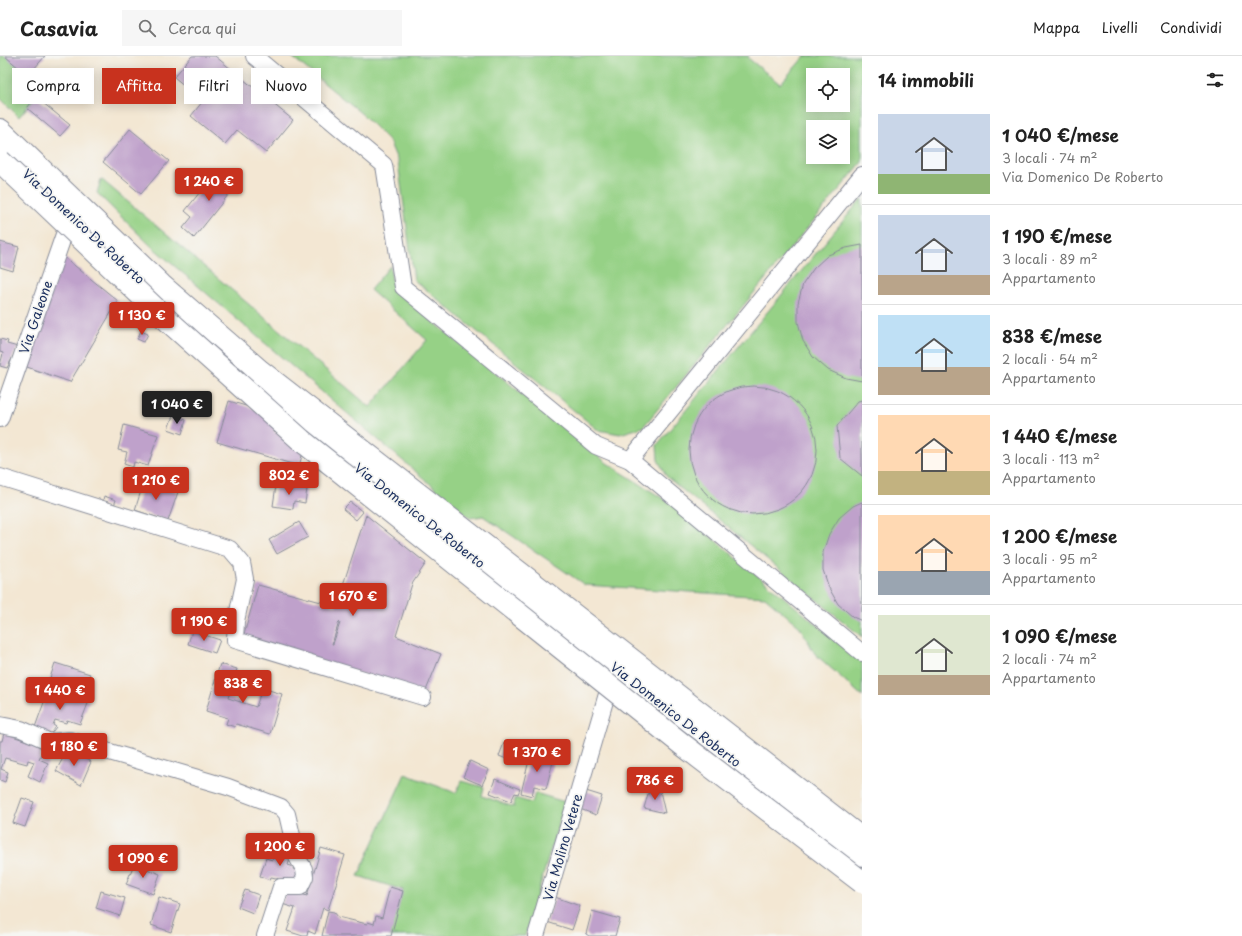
<!DOCTYPE html>
<html lang="it">
<head>
<meta charset="utf-8">
<style>
	:root { --surface:#fff; --page:#f6f6f6; --text:#222; --muted:#767676; --line:#e0e0e0; --accent:#c8321e }
	body { margin:0; font-family:"Playpen Sans",sans-serif; background:var(--page); color:var(--text); height:100vh; display:flex; flex-direction:column; font-size:15px; white-space:nowrap }
	* { box-sizing:border-box; margin:0 }
	p { font-size:13px; color:var(--muted) }
	.icon { flex:none; width:22px; height:22px; fill:none; stroke:currentColor; stroke-width:2; stroke-linecap:round; stroke-linejoin:round }
	.map { position:relative; flex:1; overflow:hidden }
	.side { display:flex; flex-direction:column; background:var(--surface); width:380px }
	.side>* { flex:none }
	.guide { position:absolute; left:12px; top:12px; width:380px; height:36px; display:flex; gap:8px }
	.controls { position:absolute; left:806px; top:12px; display:grid; gap:8px }
	.controls a { display:grid; place-items:center; width:44px; height:44px; border-radius:0px; background:var(--surface); box-shadow:0 2px 10px #0003; font-size:20px }
	.price { position:absolute; translate:-50% -34px; padding:0 9px; border-radius:4px; background:var(--accent); color:#fff; font-size:13px; line-height:26px; filter:drop-shadow(0 1px 2px #0008) }
	.price::after { content:''; position:absolute; left:50%; top:24px; width:12px; height:9px; margin-left:-6px; background:inherit; clip-path:polygon(0 0,100% 0,50% 100%) }
	.price.selected { background:#222; color:#fff }
	ul { padding:0; list-style:none }
	li { display:flex; align-items:center; gap:12px; height:100px; padding:0 16px }
	li+li { border-top:1px solid var(--line) }
	li span { display:grid; place-items:center; flex:none; width:112px; height:80px; border-radius:0px; color:#555 }
	li>.icon { margin-inline-start:auto }
	span .icon { width:48px; height:48px; fill:#fffc; stroke-width:1 }
	li b { font-size:17px }
	h2 { display:flex; justify-content:space-between; align-items:center; height:48px; padding:0 16px; font-size:17px }
	.chip { padding:0 14px; border-radius:0px; background:var(--surface); box-shadow:0 2px 10px #0003; font-size:14px; line-height:36px }
	.chip.selected { background:var(--accent); color:#fff }
	header { display:flex; align-items:center; gap:24px; box-sizing:border-box; height:56px; padding:0 20px; background:var(--surface); border-bottom:1px solid var(--line) }
	header strong { font-size:19px }
	nav { display:flex; gap:22px; margin-inline-start:auto; font-size:14px }
	.search { width:280px; height:36px; background:var(--page); display:flex; align-items:center; gap:10px; box-sizing:border-box; padding:0 14px; border-radius:0px; color:var(--muted); font-size:15px }
	main { display:flex; flex:1; min-height:0 }
	.map>svg:first-child { display:block }
	.green { fill:#96d186; stroke:#588072; fill-rule:evenodd }
	.building { fill:#bfa1cb; fill-rule:evenodd }
	.lines { fill:none; stroke-linecap:round; stroke-linejoin:round }
	.minor-casing { stroke:#878b98; stroke-width:18 }
	.highway-casing { stroke:#878b98; stroke-width:24 }
	.minor { stroke:#fff; stroke-width:16 }
	.highway { stroke:#fff; stroke-width:22 }
	.highway-bridge-casing { stroke:#878b98; stroke-width:24; stroke-linecap:butt }
	.highway-bridge { stroke:#fff; stroke-width:22 }
	.labels { text-anchor:middle; dominant-baseline:central; stroke-width:3.5; stroke-linejoin:round; paint-order:stroke }
	.street-label { font-size:13px; fill:#1b2f5e; stroke:#f6f6f2 }
</style>
</head>
<body>
<header>
<strong>Casavia</strong>
<div class="search"><svg class="icon" aria-label="search" viewBox="0 0 24 24"><circle cx="10" cy="10" r="6"/><path d="M15 15l6 6"/></svg>Cerca qui</div>
<nav><a>Mappa</a><a>Livelli</a><a>Condividi</a></nav>
</header>
<main>
<div class="map">
<svg width="862" height="880" viewBox="0 0 862 880">
	<rect width="100%" height="100%" fill="#f6f6f2"/>
	<filter id="ink" filterUnits="userSpaceOnUse"><feTurbulence type="fractalNoise" baseFrequency=".025" numOctaves="2"/><feDisplacementMap in="SourceGraphic" scale="8" xChannelSelector="R" yChannelSelector="G"/><feConvolveMatrix kernelMatrix="1 2 1 2 8 2 1 2 1" color-interpolation-filters="sRGB"/></filter>
	<filter id="wash" filterUnits="userSpaceOnUse"><feTurbulence type="fractalNoise" baseFrequency=".012" numOctaves="4" result="noise"/><feDisplacementMap in="SourceGraphic" scale="16" xChannelSelector="R" yChannelSelector="G"/><feGaussianBlur stdDeviation="0.9" result="paint"/><feColorMatrix in="noise" values="0 0 0 0 0 0 0 0 0 0 0 0 0 0 0 0 0 1.4 0 .05"/><feComposite in="paint" operator="in"/></filter>
	<g filter="url(#wash)">
		<rect width="100%" height="100%" fill="#f3e7d3"/>
		<g class="green">
			<polygon points="0,0 6,0 28,20 40,32 36,41 19,61 0,42"/>
			<path d="M291 0H749L748 2 780 28 805 0H862V106L643 371 620 378 598 374 414 224 398 106 389 85 363 59ZM813 19H843V49H813ZM813 71H843V101H813Z"/>
			<polygon points="101,123 370,351 427,284 370,234 390,210 393,231 399,238 607,407 670,447 862,606 862,640 815,598 800,571 765,541 585,529 483,460 470,462 151,190 97,137"/>
			<polygon points="862,142 862,581 667,421 658,404 657,389"/>
			<polygon points="405,718 456,737 461,725 484,731 482,740 514,751 515,742 532,747 535,737 565,746 525,880 389,880 403,834 358,820"/>
		</g>
		<g id="blocks">
			<g class="building">
				<polygon points="5,0 45,0 28,20"/>
				<polygon points="192,0 215,0 293,64 266,97 237,74 225,88 191,60 203,45 174,21"/>
				<polygon points="36,41 70,69 60,80 27,52"/>
				<polygon points="130,73 169,105 141,138 103,106"/>
				<polygon points="228,115 240,124 194,182 183,172 192,161 185,155 211,122 218,127"/>
				<polygon points="0,186 19,191 13,215 0,211"/>
				<polygon points="862,189 862,325 846,322 828,314 813,301 803,285 798,266 798,247 803,228 814,212 828,199 846,192"/>
				<polygon points="64,201 118,245 70,326 24,310"/>
				<polygon points="141,275 148,278 144,286 137,283"/>
				<polygon points="0,283 8,285 7,288 18,291 7,312 0,310 3,297 0,296"/>
				<circle cx="753" cy="394" r="64"/>
				<polygon points="862,344 862,420 840,402 837,370 858,345"/>
				<polygon points="229,345 279,360 274,376 306,386 299,410 217,386"/>
				<polygon points="173,360 186,364 182,378 168,373"/>
				<polygon points="124,369 158,379 148,410 134,406 133,411 124,408 127,396 118,394"/>
				<polygon points="144,425 178,436 168,465 135,454"/>
				<polygon points="276,429 307,433 305,447 294,445 293,453 273,450"/>
				<polygon points="104,440 116,444 113,452 102,448"/>
				<polygon points="350,446 363,456 356,464 343,453"/>
				<polygon points="862,446 862,565 853,561 838,548 829,532 823,514 823,496 829,478 839,462 853,450"/>
				<path d="M366 459 426 507 412 528 396 580 441 598 425 637 243 582 258 529 336 550ZM339 566 340 567 333 588H332Z"/>
				<polygon points="299,466 308,481 277,498 269,484"/>
				<polygon points="192,575 220,584 215,597 188,588"/>
				<polygon points="55,607 90,618 84,635 49,625"/>
				<polygon points="220,608 237,613 228,642 256,651 262,632 282,638 270,678 236,668 235,671 226,668 228,662 206,655"/>
				<polygon points="244,616 254,620 251,628 241,625"/>
				<polygon points="54,631 89,645 80,668 67,664 66,667 55,664 53,669 56,671 49,680 34,674 47,638 50,639"/>
				<polygon points="4,677 44,691 39,703 48,707 40,726 28,720 34,706 28,704 27,708 5,702 1,713 8,716 5,726 0,724 0,685 2,685"/>
				<polygon points="504,687 514,691 509,704 499,700"/>
				<polygon points="68,693 91,706 81,729 56,715"/>
				<polygon points="531,696 554,702 546,733 534,730 532,740 521,737"/>
				<polygon points="470,705 489,714 482,729 463,721"/>
				<polygon points="495,723 520,733 518,738 515,737 511,745 490,737"/>
				<polygon points="650,731 660,735 665,757 644,752"/>
				<polygon points="586,735 602,740 596,759 580,753"/>
				<polygon points="22,742 34,746 25,771 13,767"/>
				<polygon points="276,792 292,797 288,809 294,811 293,813 302,816 298,826 289,823 288,826 276,822 271,821 270,824 260,820 266,802 272,804"/>
				<polygon points="321,792 345,799 328,854 323,852 315,878 308,875 307,880 303,880 287,875 295,852 282,848 287,833 307,840"/>
				<polygon points="134,808 160,818 153,838 126,828"/>
				<polygon points="390,831 403,835 391,880 322,880 328,855 334,856 338,861 367,868 368,866 374,868 376,860 382,862"/>
				<polygon points="245,834 259,839 253,857 238,851"/>
				<polygon points="101,835 125,842 120,860 96,852"/>
				<polygon points="159,841 180,848 171,876 151,869"/>
				<polygon points="555,841 580,850 572,874 547,866"/>
				<polygon points="592,855 620,863 615,880 589,880 586,878"/>
			</g>
		</g>
	</g>
	<g filter="url(#ink)">
		<use href="#blocks" fill-opacity="0" stroke="#878b98" stroke-width="1"/>
		<g class="lines">
			<defs>
				<g id="minor">
					<polyline points="254,0 384,109 403,231 596,390 630,404 862,597"/>
					<polyline points="0,92 19,110"/>
					<polyline points="254,323 395,441 862,802"/>
					<polyline points="0,363 70,161"/>
					<polyline points="630,404 862,119"/>
					<polyline points="0,421 230,493 242,507 245,523 236,565 235,584 423,641"/>
					<polyline points="0,669 21,673 50,686 69,684 228,731 281,751 287,758 297,801 304,813 305,821 300,831 281,831 265,880"/>
					<polyline points="536,880 612,621"/>
				</g>
				<polyline id="highway" points="0,74 161,229 260,315 862,783"/>
			</defs>
			<use href="#minor" class="minor-casing"/>
			<use href="#highway" class="highway-casing"/>
			<use href="#minor" class="minor"/>
			<use href="#highway" class="highway"/>
			<defs>
				<polyline id="highway-bridge" points="0,105 164,261 301,384 683,689 862,826"/>
			</defs>
			<use href="#highway-bridge" class="highway-bridge-casing"/>
			<use href="#highway-bridge" class="highway-bridge"/>
		</g>
	</g>
	<g class="labels">
		<g class="street-label">
			<text transform="translate(84 170) rotate(43)">Via Domenico De Roberto</text>
			<text transform="translate(35 261) rotate(-71)">Via Galeone</text>
			<text transform="translate(420 459) rotate(38)">Via Domenico De Roberto</text>
			<text transform="translate(676 658) rotate(38)">Via Domenico De Roberto</text>
			<text transform="translate(562 791) rotate(-74)">Via Molino Vetere</text>
		</g>
	</g>
</svg>
<div class="controls">
<a><svg class="icon" aria-label="locate" viewBox="0 0 24 24"><circle cx="12" cy="12" r="6"/><path d="M12 2v4M12 18v4M2 12h4M18 12h4"/></svg></a>
<a><svg class="icon" aria-label="layers" viewBox="0 0 24 24"><path d="M12 4l9 5-9 5-9-5zM3 14l9 5 9-5"/></svg></a>
</div>
<b class="price" style="left:209px;top:146px">1 240 €</b>
<b class="price" style="left:142px;top:280px">1 130 €</b>
<b class="price selected" style="left:177px;top:369px">1 040 €</b>
<b class="price" style="left:289px;top:440px">802 €</b>
<b class="price" style="left:156px;top:445px">1 210 €</b>
<b class="price" style="left:353px;top:561px">1 670 €</b>
<b class="price" style="left:204px;top:586px">1 190 €</b>
<b class="price" style="left:243px;top:648px">838 €</b>
<b class="price" style="left:60px;top:655px">1 440 €</b>
<b class="price" style="left:74px;top:711px">1 180 €</b>
<b class="price" style="left:537px;top:717px">1 370 €</b>
<b class="price" style="left:655px;top:745px">786 €</b>
<b class="price" style="left:280px;top:811px">1 200 €</b>
<b class="price" style="left:143px;top:823px">1 090 €</b>
<div class="guide">
<a class="chip">Compra</a>
<a class="chip selected">Affitta</a>
<a class="chip">Filtri</a>
<a class="chip">Nuovo</a>
</div>
</div>
<section class="side">
<h2>14 immobili<svg class="icon" aria-label="filters" viewBox="0 0 24 24"><path d="M4 7h16M4 17h16"/><circle cx="9" cy="7" r="2"/><circle cx="15" cy="17" r="2"/></svg></h2>
<ul>
<li><span style="background:linear-gradient(#c9d6e8 75%,#8fb573 0)"><svg class="icon" aria-label="home" viewBox="0 0 24 24"><path d="M3 11l9-7 9 7M6 9v11h12V9"/></svg></span><div><b>1 040 €/mese</b><p>3 locali · 74 m²</p><p>Via Domenico De Roberto</p></div></li>
<li><span style="background:linear-gradient(#c9d6e8 75%,#b9a48a 0)"><svg class="icon" aria-label="home" viewBox="0 0 24 24"><path d="M3 11l9-7 9 7M6 9v11h12V9"/></svg></span><div><b>1 190 €/mese</b><p>3 locali · 89 m²</p><p>Appartamento</p></div></li>
<li><span style="background:linear-gradient(#bfe0f5 65%,#b9a48a 0)"><svg class="icon" aria-label="home" viewBox="0 0 24 24"><path d="M3 11l9-7 9 7M6 9v11h12V9"/></svg></span><div><b>838 €/mese</b><p>2 locali · 54 m²</p><p>Appartamento</p></div></li>
<li><span style="background:linear-gradient(#ffd9b3 70%,#c2b280 0)"><svg class="icon" aria-label="home" viewBox="0 0 24 24"><path d="M3 11l9-7 9 7M6 9v11h12V9"/></svg></span><div><b>1 440 €/mese</b><p>3 locali · 113 m²</p><p>Appartamento</p></div></li>
<li><span style="background:linear-gradient(#ffd9b3 70%,#9aa5b1 0)"><svg class="icon" aria-label="home" viewBox="0 0 24 24"><path d="M3 11l9-7 9 7M6 9v11h12V9"/></svg></span><div><b>1 200 €/mese</b><p>3 locali · 95 m²</p><p>Appartamento</p></div></li>
<li><span style="background:linear-gradient(#dfe7d0 75%,#b9a48a 0)"><svg class="icon" aria-label="home" viewBox="0 0 24 24"><path d="M3 11l9-7 9 7M6 9v11h12V9"/></svg></span><div><b>1 090 €/mese</b><p>2 locali · 74 m²</p><p>Appartamento</p></div></li>
</ul>
</section>
</main>
</body>
</html>
